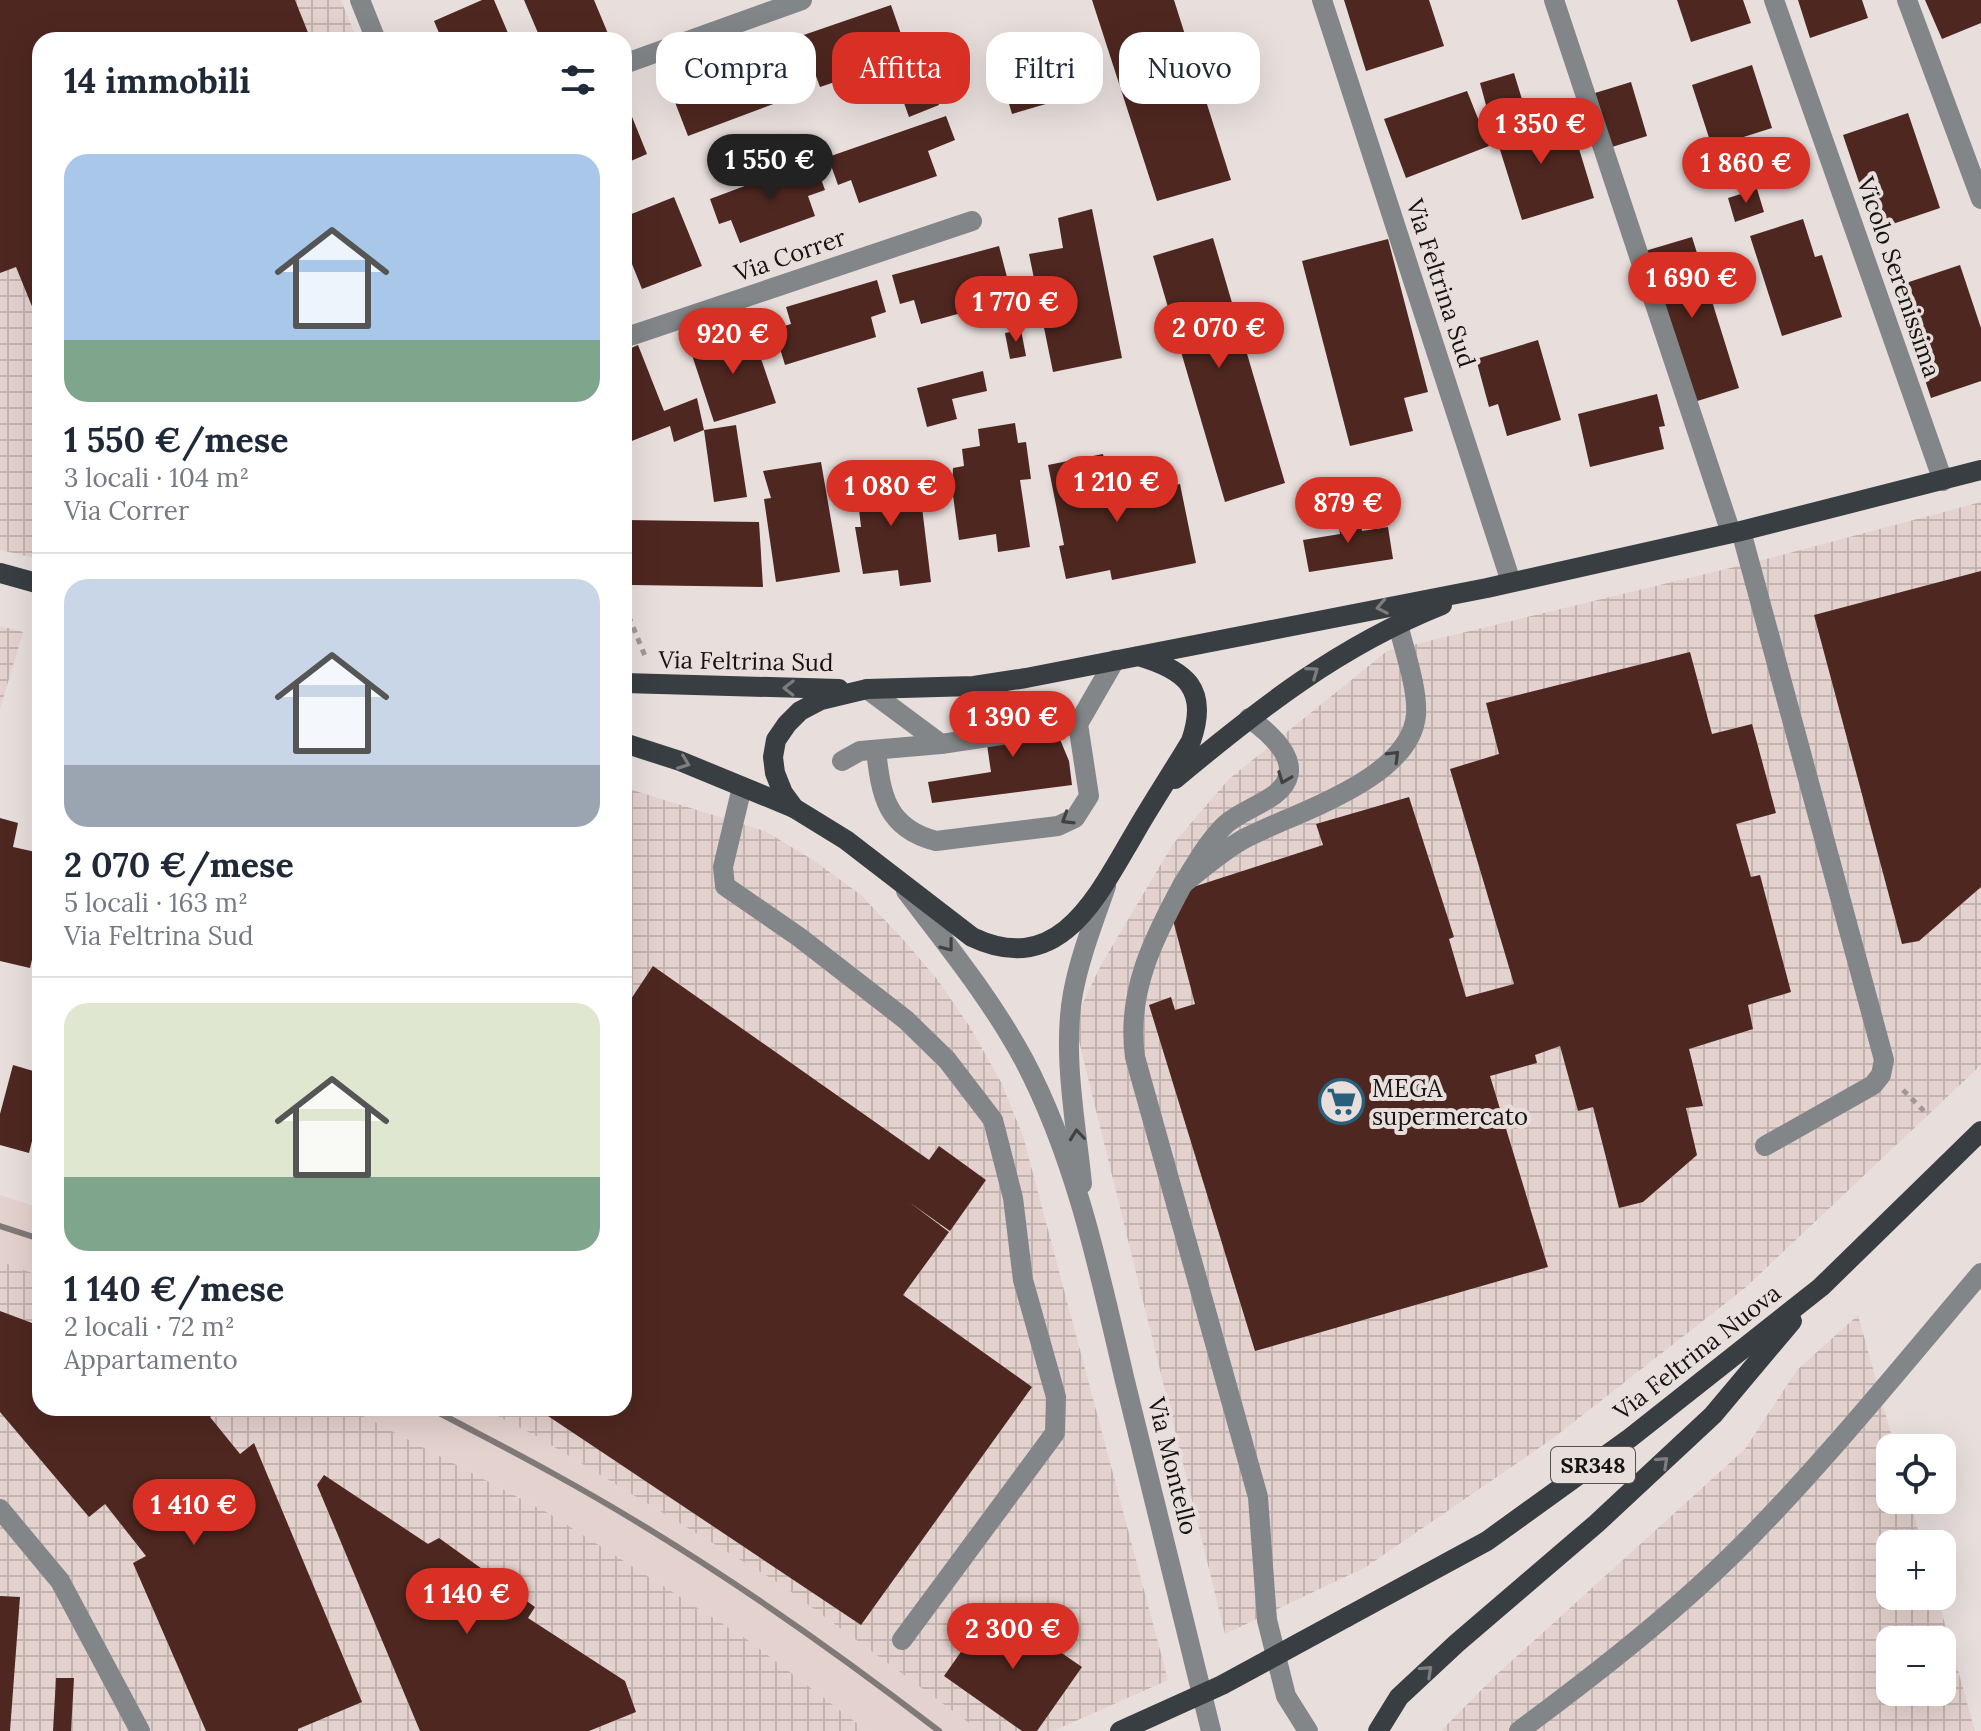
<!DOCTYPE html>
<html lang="it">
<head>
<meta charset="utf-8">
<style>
	:root { --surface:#fff; --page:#f6f6f7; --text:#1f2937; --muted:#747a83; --line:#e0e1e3; --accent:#d93025 }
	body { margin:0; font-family:Lora,serif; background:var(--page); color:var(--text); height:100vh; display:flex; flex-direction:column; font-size:30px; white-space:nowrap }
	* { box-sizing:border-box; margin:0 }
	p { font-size:26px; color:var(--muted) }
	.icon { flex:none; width:44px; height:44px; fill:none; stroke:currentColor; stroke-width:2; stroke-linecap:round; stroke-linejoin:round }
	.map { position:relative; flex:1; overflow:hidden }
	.sheet { position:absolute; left:32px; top:32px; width:600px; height:1384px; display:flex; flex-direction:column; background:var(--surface); border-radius:24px; box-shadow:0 8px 32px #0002 }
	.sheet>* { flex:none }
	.top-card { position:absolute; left:656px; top:32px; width:760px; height:72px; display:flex; gap:16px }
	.controls { position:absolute; left:1876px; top:1434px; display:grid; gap:16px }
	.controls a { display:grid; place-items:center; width:80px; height:80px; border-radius:16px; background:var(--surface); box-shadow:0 8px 32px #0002; font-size:40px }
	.price { position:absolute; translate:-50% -68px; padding:0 18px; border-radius:28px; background:var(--accent); color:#fff; font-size:26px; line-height:52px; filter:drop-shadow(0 2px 4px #0008) }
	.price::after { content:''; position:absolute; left:50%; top:48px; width:24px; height:18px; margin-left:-12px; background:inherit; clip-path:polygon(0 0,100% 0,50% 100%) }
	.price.active { background:#222; color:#fff }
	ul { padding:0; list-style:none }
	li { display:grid; align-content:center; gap:16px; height:424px; padding:0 32px }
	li+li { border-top:2px solid var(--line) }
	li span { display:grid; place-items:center; height:248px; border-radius:24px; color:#555 }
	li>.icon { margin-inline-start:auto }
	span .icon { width:144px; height:144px; fill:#fffc; stroke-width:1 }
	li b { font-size:34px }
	h2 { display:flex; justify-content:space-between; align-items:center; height:96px; padding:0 32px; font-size:34px }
	.pill { padding:0 28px; border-radius:24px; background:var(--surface); box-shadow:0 8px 32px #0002; font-size:28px; line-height:72px }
	.pill.active { background:var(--accent); color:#fff }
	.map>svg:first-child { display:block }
	.built { fill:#e4d2ce }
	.industrial { fill:url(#industrial-grid); fill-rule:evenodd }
	.building { fill:#4e2720 }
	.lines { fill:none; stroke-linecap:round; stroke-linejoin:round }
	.path { stroke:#9f9897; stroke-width:5; stroke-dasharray:6 6; stroke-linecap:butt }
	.minor { stroke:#838688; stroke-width:20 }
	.major { stroke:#383e41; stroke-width:20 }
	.rail { stroke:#7f7978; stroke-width:6 }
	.major-bridge { stroke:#383e41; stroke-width:20 }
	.oneway { stroke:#7e7e7f }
	.oneway2 { stroke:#424142 }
	.labels { text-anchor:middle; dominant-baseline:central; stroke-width:8; stroke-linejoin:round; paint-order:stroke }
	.shield { fill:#e8dfdd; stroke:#555050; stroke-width:2 }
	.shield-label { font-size:22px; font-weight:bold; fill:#161313 }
	.street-label { font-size:24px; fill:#161313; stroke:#e8dfdd }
	.poi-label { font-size:24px; fill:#161313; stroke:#e8dfdd; text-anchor:start }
</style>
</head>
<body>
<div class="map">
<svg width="1981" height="1731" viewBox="0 0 1981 1731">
	<defs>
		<pattern id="industrial-grid" width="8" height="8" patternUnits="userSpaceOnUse" patternTransform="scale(2)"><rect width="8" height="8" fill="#e4d2ce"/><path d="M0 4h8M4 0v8" fill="none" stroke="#c3b3b0"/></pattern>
	</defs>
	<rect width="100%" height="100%" fill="#e8dfdd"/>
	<g class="built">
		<polygon points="0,1195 40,1208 40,1276 0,1261"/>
		<polygon points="348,1408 482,1408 536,1436 780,1584 980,1731 867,1731 748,1640 550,1514"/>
	</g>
	<g class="industrial">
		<polygon points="0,0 341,0 357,40 40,40 40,559 0,550"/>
		<polygon points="1981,502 1981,1065 1745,1288 1552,1439 1366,1567 1225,1634 1074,1021 1101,965 1173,844 1229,779 1387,651 1755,562"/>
		<polygon points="0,626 23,632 0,709"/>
		<polygon points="629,789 765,831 813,860 861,895 901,937 937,979 970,1027 1001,1082 1023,1136 1168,1680 1053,1731 980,1731 780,1584 536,1436 482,1408 624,1408 624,797"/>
		<polygon points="0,1261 40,1276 40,1408 348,1408 550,1514 748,1640 867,1731 0,1731"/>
		<path d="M1858 1315 1895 1448H1890V1500H1910L1922 1544H1890V1596H1937L1975 1731H1441L1495 1676 1745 1449 1797 1370ZM1890 1640H1942V1692H1890Z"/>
	</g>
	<g class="building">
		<polygon points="0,0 295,0 311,40 40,40 40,326 16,267 0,273"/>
		<polygon points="482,0 494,0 511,40 442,40 434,21"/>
		<polygon points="524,0 594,0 609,36 599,40 541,40"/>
		<polygon points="1092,0 1174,0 1231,180 1157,201"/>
		<polygon points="1344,0 1429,0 1444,46 1366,71"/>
		<polygon points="1677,0 1743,0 1751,23 1691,42"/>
		<polygon points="1798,0 1862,0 1868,18 1810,38"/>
		<polygon points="1925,0 1981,0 1981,23 1942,39"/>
		<polygon points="891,5 909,57 820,87 812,65 799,69 789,40"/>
		<polygon points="1039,43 1056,101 1012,114 995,56"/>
		<polygon points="771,46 783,78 770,84 776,103 688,136 668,84"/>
		<polygon points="1752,65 1772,128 1712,147 1692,85"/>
		<polygon points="1514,73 1524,106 1489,116 1480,83"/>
		<polygon points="928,77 939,105 909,117 899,89"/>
		<polygon points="1631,82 1647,136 1612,147 1595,93"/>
		<polygon points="1467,91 1489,146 1406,178 1384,119"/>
		<polygon points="624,97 647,154 624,164"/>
		<polygon points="1528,109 1538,139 1573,129 1594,198 1522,220 1491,121"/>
		<polygon points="1908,113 1940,208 1875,230 1843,135"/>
		<polygon points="946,116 955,140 928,151 937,176 859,203 851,180 838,185 828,157"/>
		<polygon points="814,160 825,190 808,196 815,216 740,243 731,220 719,224 710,199"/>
		<polygon points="1757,189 1764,212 1735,222 1728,198"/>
		<polygon points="674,197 702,266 642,289 624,244 624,217"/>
		<polygon points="1092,209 1122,358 1053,372 1029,254 1063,248 1058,218"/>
		<polygon points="1803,219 1815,257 1822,255 1842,317 1782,336 1750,236"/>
		<polygon points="1692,237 1739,388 1691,403 1645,251"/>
		<polygon points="1213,238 1285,483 1225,502 1153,256"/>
		<polygon points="1388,239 1428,392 1404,398 1413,431 1350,446 1302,261"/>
		<polygon points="999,246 1008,281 993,285 998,303 921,324 914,300 900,304 892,275"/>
		<polygon points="1960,265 1981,328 1981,381 1931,398 1894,287"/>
		<polygon points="877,280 886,312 871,317 876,337 785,365 774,329 791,324 786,307"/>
		<polygon points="751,329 776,403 714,422 690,349"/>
		<polygon points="1021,330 1026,356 1010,359 1005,333"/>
		<polygon points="1538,340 1561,420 1507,436 1498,404 1489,407 1476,359"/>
		<polygon points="638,345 664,411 697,398 704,430 674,442 670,426 624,444 624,351"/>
		<polygon points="983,371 987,391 952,399 957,419 927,427 917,388"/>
		<polygon points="1657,394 1665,426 1659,427 1664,449 1590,467 1578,414"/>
		<polygon points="1015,423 1018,443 1026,442 1031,479 1020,480 1030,547 998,552 996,534 959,540 952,488 953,468 964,466 962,449 980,446 978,429"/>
		<polygon points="736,425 747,497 714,502 704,430"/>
		<polygon points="1103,454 1112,497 1180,484 1196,563 1112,580 1110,570 1066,579 1059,546 1064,545 1048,465"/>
		<polygon points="821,462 840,572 776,582 764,499 771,498 763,471"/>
		<polygon points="904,468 908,508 922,507 931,582 900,586 898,570 863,574 855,527 861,527 855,474"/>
		<polygon points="1358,506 1362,531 1388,527 1393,559 1309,572 1303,540 1340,534 1337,509"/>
		<polygon points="625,520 759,522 763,587 632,585 624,556"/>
		<polygon points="1981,571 1981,887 1919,941 1902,944 1814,615"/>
		<polygon points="1690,652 1712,734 1752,724 1776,813 1736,824 1751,877 1760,875 1791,992 1748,1005 1753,1029 1689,1049 1703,1106 1686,1108 1697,1155 1643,1202 1619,1208 1593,1107 1578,1111 1560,1046 1535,1055 1537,1063 1490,1076 1548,1267 1255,1351 1149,1005 1171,997 1175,1010 1195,1004 1173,920 1190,888 1323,845 1316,824 1409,797 1454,937 1449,939 1466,997 1514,984 1450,769 1499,754 1486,703"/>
		<polygon points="1047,708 1069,761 1072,785 932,803 928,782 991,772 983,717"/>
		<polygon points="0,818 18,823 13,847 40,853 40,925 30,968 0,961"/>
		<polygon points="653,966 929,1160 939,1146 986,1180 950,1231 909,1202 949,1232 903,1295 1032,1387 861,1625 536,1408 624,1408 624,1002 627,1005"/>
		<polygon points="13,1065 40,1073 40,1109 29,1153 0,1145 0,1114"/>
		<polygon points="0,1311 40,1326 40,1408 221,1408 210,1417 240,1454 254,1443 362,1702 298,1729 298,1731 206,1731 133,1563 146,1556 105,1504 89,1517 0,1412"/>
		<polygon points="324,1475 428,1544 439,1538 535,1607 528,1618 625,1681 636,1712 589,1731 420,1731 317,1485"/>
		<polygon points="0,1596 20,1597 10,1731 0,1731"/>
		<polygon points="993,1606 1082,1667 1037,1731 1022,1731 944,1676"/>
		<polygon points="56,1678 74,1678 71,1731 53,1731"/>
	</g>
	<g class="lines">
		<g class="path">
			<polyline points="624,605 645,656"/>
			<polyline points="1903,1090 1924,1111"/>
		</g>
		<g class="minor">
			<polyline points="360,0 376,40"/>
			<polyline points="1322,0 1511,582"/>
			<polyline points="1554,0 1731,533"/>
			<polyline points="1774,0 1943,481"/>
			<polyline points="1907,0 1981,199"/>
			<polyline points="624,64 802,0"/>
			<polyline points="624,338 972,221"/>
			<polyline points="1741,531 1884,1060 1881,1075 1873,1085 1765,1146"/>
			<polyline points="867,689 941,744 1078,724 1115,660"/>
			<path d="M1249 718C1273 735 1310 768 1274 795 1259 806 1240 812 1226 824 1208 841 1196 864 1183 884 1202 869 1221 852 1242 840 1291 813 1410 781 1416 715 1418 688 1404 650 1398 624"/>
			<path d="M876 750C881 795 886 828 936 841L1058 826 1075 818 1089 796 1078 724"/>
			<polyline points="842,761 860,751 941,744"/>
			<polyline points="742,787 723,867 725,886 799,937 906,1020 947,1060 993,1120 1013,1198 1023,1280 1056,1397 1055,1433 902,1640"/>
			<path d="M1183 884C1153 939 1126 993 1135 1057L1258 1497 1267 1620 1286 1696 1308 1731"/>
			<path d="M906 891C948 946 991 999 1024 1060 1076 1159 1099 1270 1124 1377 1153 1495 1182 1613 1211 1731"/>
			<path d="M1082 1184C1076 1124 1062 1052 1073 993 1080 956 1094 921 1106 886"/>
			<polyline points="0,1509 60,1581 140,1731"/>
			<path d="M1519 1731C1600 1671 1682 1607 1752 1535 1833 1452 1906 1361 1981 1273"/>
		</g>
		<g class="major">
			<polyline points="0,573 40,584"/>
			<path d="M1138 656C1186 670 1209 689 1191 741 1172 773 1151 804 1133 836 1096 899 1058 978 972 937L846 840 794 808 783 793 775 773 773 757 776 740 787 724 800 711 821 700 867 689 974 686 1026 678 1487 588 1741 531 1981 470"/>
			<polyline points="624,683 839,689"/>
			<polyline points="624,743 680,761 794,808"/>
			<path d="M1175 779C1259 709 1339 646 1442 605"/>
			<polyline points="1347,1617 1487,1541 1630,1438 1821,1287 1981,1131"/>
			<polyline points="1378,1731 1399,1697 1457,1643 1596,1524 1713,1415 1792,1321"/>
		</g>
		<g class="rail">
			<polyline points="0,1226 40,1239"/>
			<path d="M430 1408C471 1430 513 1451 554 1474 689 1548 817 1637 939 1731"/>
		</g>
		<polyline class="major-bridge" points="1120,1731 1222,1685 1347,1617"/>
	</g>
	<defs><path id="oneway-chevron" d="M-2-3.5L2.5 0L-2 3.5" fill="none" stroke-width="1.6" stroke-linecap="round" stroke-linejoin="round" transform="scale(2)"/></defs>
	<g class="oneway">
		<use href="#oneway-chevron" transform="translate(1382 607) rotate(169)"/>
		<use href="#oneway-chevron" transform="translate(1313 672) rotate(-35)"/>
		<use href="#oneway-chevron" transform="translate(789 688) rotate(-179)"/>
		<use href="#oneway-chevron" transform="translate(684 763) rotate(21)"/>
		<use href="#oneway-chevron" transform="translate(1663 1462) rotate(-43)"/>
		<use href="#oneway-chevron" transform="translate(1427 1671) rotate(-43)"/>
	</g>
	<g class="oneway2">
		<use href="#oneway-chevron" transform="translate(1394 756) rotate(-45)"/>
		<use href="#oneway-chevron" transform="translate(1284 778) rotate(111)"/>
		<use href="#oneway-chevron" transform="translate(1067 819) rotate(148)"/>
		<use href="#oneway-chevron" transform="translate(948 946) rotate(52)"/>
		<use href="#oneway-chevron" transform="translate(1077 1135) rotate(-96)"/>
	</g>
	<defs>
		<symbol id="supermarket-ring" viewBox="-11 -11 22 22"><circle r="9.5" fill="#e8dfdd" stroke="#285f7a" stroke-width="1.5"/><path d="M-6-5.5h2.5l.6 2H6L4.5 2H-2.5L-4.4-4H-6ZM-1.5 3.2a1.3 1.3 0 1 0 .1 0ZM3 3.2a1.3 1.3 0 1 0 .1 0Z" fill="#285f7a"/></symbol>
	</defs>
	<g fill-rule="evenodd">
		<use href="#supermarket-ring" x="1316" y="1076" width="51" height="51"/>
	</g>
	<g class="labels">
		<rect class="shield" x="1551" y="1447" width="84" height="36" rx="6"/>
		<g class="shield-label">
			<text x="1593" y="1465">SR348</text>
		</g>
		<g class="street-label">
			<text transform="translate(790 255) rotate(-19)">Via Correr</text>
			<text transform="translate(1899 277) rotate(71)">Vicolo Serenissima</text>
			<text transform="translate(1441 283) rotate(72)">Via Feltrina Sud</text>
			<text transform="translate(746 661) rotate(1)">Via Feltrina Sud</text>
			<text transform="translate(1697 1352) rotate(-38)">Via Feltrina Nuova</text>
			<text transform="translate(1173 1466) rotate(76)">Via Montello</text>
		</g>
		<g class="poi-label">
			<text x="1372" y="1088">MEGA<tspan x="1372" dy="28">supermercato</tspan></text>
		</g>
	</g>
</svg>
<div class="controls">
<a><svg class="icon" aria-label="locate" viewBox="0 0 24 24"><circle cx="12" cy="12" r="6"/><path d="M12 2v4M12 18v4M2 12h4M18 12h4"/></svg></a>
<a>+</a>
<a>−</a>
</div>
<b class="price" style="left:1541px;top:166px">1 350 €</b>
<b class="price active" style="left:770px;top:202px">1 550 €</b>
<b class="price" style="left:1746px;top:205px">1 860 €</b>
<b class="price" style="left:1692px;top:320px">1 690 €</b>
<b class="price" style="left:1016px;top:344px">1 770 €</b>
<b class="price" style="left:1219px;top:370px">2 070 €</b>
<b class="price" style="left:733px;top:376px">920 €</b>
<b class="price" style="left:1117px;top:524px">1 210 €</b>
<b class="price" style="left:891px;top:528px">1 080 €</b>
<b class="price" style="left:1348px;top:545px">879 €</b>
<b class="price" style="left:1013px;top:759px">1 390 €</b>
<b class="price" style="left:194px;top:1547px">1 410 €</b>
<b class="price" style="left:467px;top:1636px">1 140 €</b>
<b class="price" style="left:1013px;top:1671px">2 300 €</b>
<div class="top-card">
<a class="pill">Compra</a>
<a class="pill active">Affitta</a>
<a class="pill">Filtri</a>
<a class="pill">Nuovo</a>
</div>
<section class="sheet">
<h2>14 immobili<svg class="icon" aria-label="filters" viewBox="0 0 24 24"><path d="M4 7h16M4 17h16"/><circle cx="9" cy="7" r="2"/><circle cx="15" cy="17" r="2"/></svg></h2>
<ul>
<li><span style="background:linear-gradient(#a9c7e8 75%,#7fa58c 0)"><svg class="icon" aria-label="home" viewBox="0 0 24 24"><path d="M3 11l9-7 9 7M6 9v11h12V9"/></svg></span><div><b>1 550 €/mese</b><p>3 locali · 104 m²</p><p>Via Correr</p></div></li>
<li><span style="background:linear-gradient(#c9d6e8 75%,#9aa5b1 0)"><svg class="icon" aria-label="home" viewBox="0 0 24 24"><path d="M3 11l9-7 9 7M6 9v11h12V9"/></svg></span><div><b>2 070 €/mese</b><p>5 locali · 163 m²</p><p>Via Feltrina Sud</p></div></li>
<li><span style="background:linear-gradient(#dfe7d0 70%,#7fa58c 0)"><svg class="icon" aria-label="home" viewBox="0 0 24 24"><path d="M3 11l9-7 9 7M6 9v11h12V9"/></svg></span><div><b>1 140 €/mese</b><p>2 locali · 72 m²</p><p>Appartamento</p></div></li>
</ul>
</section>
</div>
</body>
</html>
